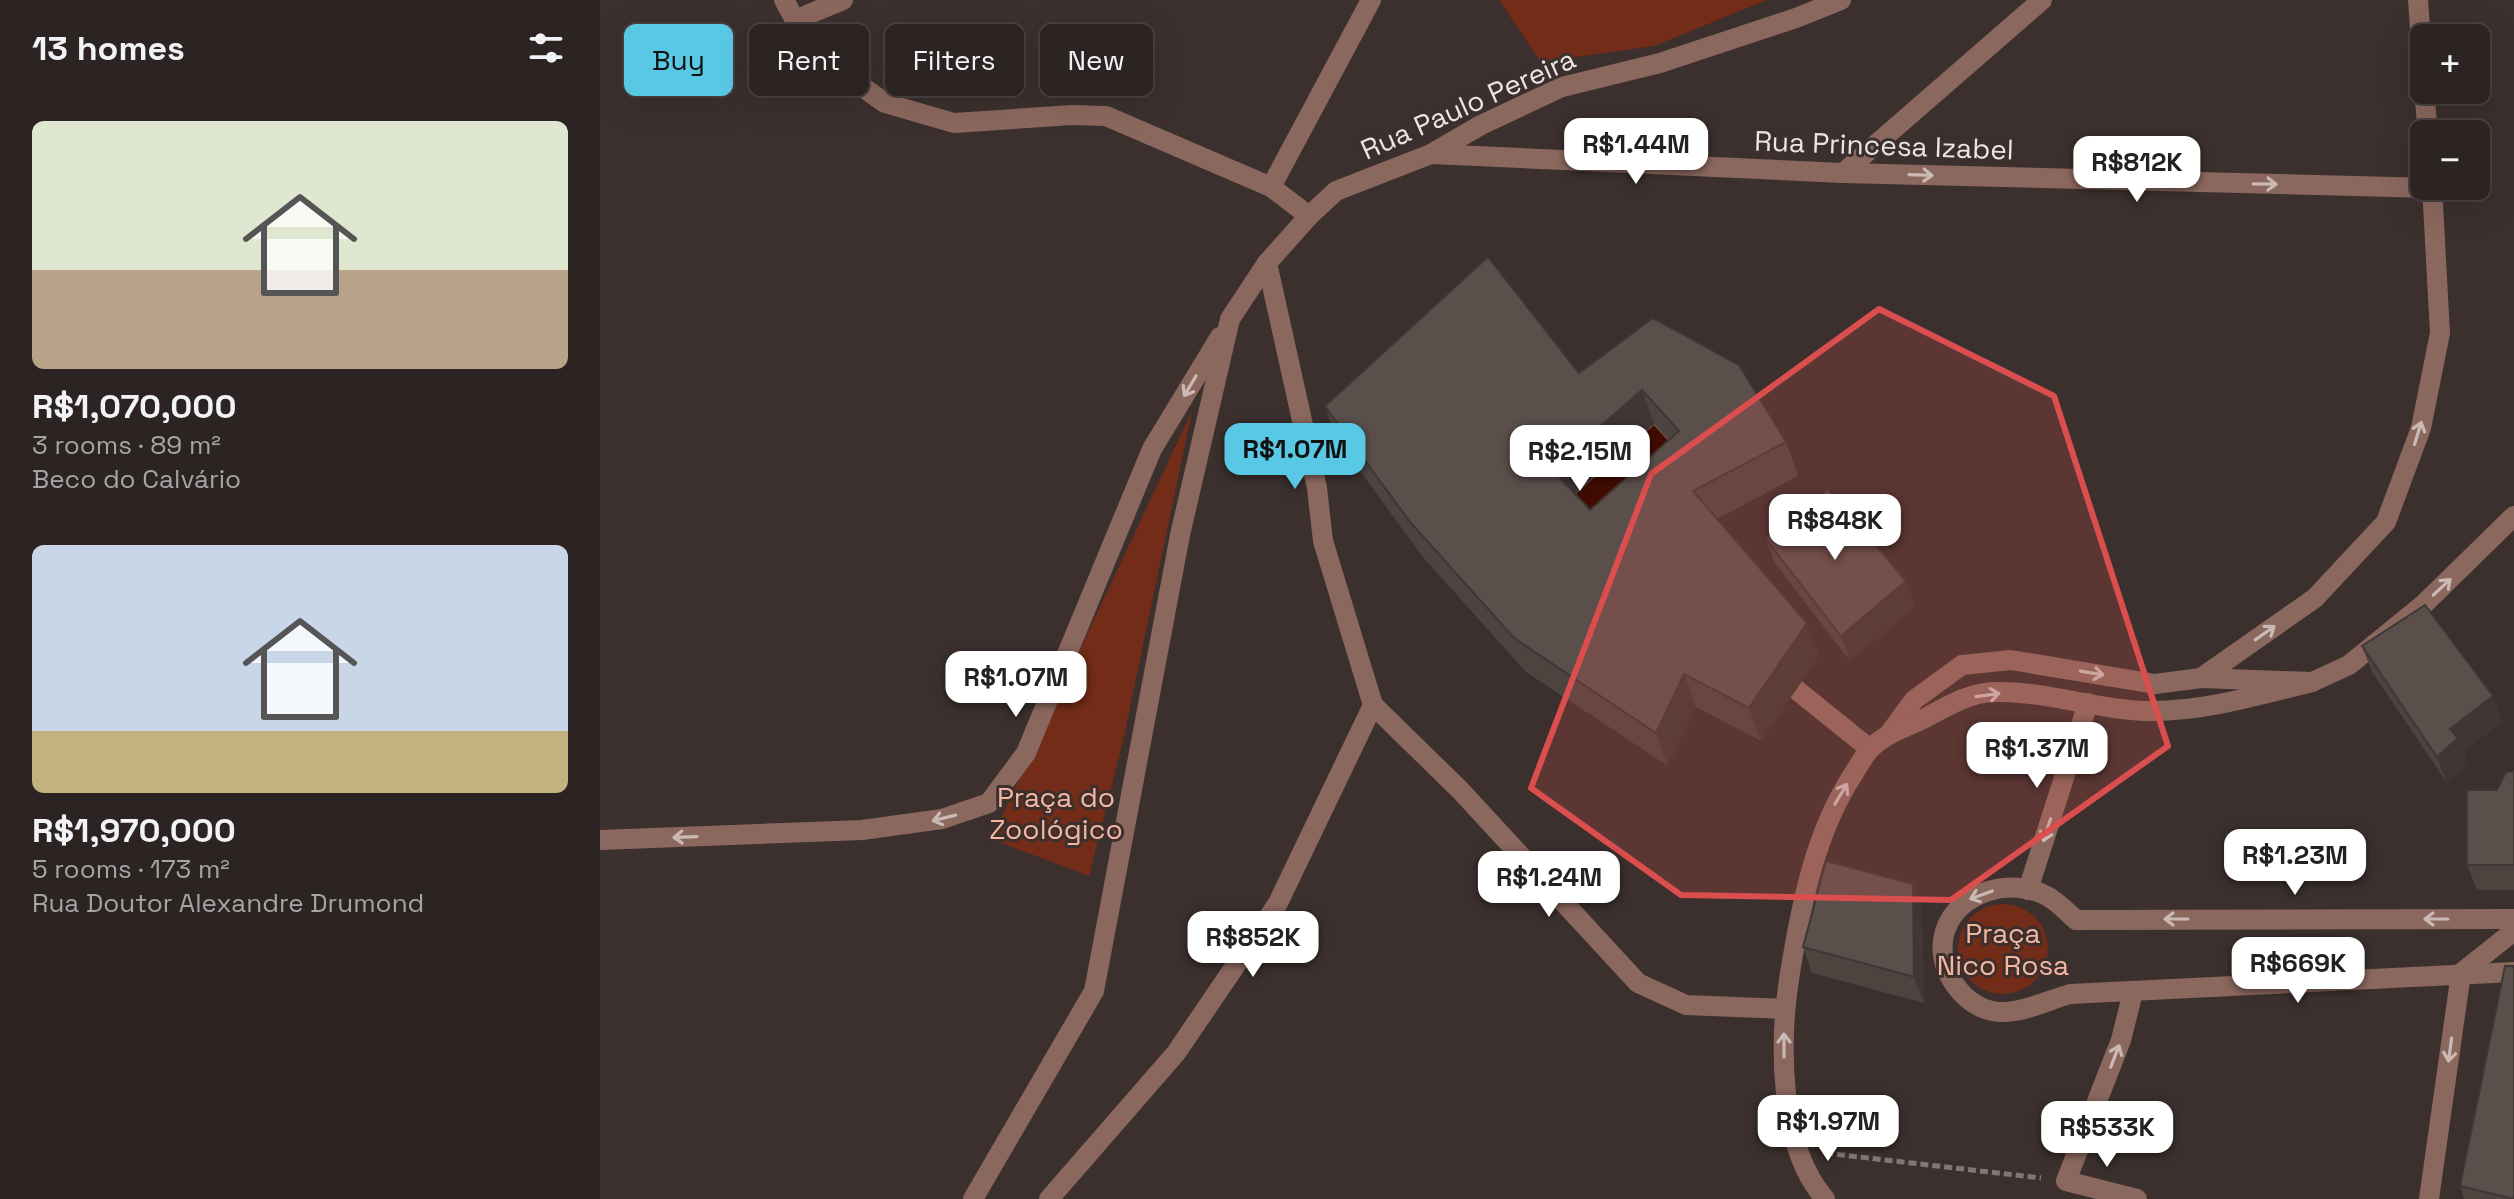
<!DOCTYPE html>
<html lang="en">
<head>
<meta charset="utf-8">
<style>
	:root { --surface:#2c2422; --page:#342c2a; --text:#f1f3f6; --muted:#a6a4a5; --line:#484140; --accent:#59c8e4 }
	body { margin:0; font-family:"Space Grotesk",sans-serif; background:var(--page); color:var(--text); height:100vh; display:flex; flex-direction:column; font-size:30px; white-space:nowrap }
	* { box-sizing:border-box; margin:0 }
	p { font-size:26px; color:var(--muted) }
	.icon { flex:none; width:44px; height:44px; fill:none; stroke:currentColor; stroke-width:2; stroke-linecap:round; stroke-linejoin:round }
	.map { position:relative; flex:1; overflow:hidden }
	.side { display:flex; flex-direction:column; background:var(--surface); width:600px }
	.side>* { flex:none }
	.banner { position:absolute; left:24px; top:24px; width:760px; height:72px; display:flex; gap:16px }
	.controls { position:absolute; left:1810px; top:24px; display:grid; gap:16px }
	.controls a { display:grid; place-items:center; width:80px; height:80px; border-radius:12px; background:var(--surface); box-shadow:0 8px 32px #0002,0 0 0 2px var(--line); font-size:40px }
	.price { position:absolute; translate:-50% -68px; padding:0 18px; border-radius:16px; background:#fff; color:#222; font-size:26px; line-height:52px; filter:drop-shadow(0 2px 4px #0008) }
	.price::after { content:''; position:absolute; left:50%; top:48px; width:24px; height:18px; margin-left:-12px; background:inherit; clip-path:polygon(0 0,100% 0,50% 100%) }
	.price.on { background:var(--accent); color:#111 }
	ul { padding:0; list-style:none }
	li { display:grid; align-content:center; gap:16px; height:424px; padding:0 32px }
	li span { display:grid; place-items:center; height:248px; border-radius:12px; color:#555 }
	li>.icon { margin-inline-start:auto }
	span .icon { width:144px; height:144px; fill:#fffc; stroke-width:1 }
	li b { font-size:34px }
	h2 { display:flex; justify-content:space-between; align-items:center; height:96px; padding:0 32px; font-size:34px }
	.chip { padding:0 28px; border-radius:12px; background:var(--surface); box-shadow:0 8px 32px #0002,0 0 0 2px var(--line); font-size:28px; line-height:72px }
	.chip.on { background:var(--accent); color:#111 }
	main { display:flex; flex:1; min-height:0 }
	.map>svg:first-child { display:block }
	.green { fill:#722c17 }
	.water { fill:#410c00; stroke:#744d44; stroke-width:2 }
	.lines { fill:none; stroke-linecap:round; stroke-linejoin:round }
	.path { stroke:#817775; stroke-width:5; stroke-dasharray:8 4; stroke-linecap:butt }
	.minor { stroke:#8b685e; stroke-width:20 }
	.wall { fill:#4d4440; fill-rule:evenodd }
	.shaded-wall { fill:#3f3734 }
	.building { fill:#5a4f4b; stroke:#3f3734; stroke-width:2; fill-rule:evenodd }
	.oneway { stroke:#cab9b4 }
	.marked { fill:#da4e4d; fill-opacity:0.2; stroke:#da4e4d; stroke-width:6; stroke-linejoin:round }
	.labels { text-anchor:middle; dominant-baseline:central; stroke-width:6; stroke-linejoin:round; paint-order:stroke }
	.street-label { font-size:28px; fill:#ece5e3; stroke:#3b302d }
	.park-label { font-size:28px; fill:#f6b5a1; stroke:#3b302d }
</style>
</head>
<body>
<main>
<section class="side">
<h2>13 homes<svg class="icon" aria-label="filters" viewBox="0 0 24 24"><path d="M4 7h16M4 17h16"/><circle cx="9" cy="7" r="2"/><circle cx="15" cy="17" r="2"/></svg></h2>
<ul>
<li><span style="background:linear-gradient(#dfe7d0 60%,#b9a48a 0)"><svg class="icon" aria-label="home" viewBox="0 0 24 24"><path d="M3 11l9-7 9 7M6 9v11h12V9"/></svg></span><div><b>R$1,070,000</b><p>3 rooms · 89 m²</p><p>Beco do Calvário</p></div></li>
<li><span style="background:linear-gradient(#c9d6e8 75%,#c2b280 0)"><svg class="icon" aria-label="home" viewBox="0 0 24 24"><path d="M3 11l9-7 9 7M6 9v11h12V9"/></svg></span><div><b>R$1,970,000</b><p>5 rooms · 173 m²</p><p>Rua Doutor Alexandre Drumond</p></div></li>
</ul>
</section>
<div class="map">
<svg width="1914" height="1199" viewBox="0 0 1914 1199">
	<rect width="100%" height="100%" fill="#3b302d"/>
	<g class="green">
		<polygon points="899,0 1167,0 1054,46 941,62"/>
		<polygon points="592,411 523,741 489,876 391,839"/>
		<circle cx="1403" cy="949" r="45"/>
	</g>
	<polygon class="water" points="1054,424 1091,464 1002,543 964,503"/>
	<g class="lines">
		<polyline class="path" points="1225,1153 1441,1178"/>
		<g class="minor">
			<polyline points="184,0 195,20 236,68 285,103 354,123 472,115 506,116 671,187 709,216"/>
			<polyline points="1818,0 1824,85"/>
			<polyline points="195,20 243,0"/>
			<polyline points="1824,90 1828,134"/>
			<polyline points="832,154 1243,173 1832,188"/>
			<polyline points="1243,173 1442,0"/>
			<polyline points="671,187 771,0"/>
			<polyline points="667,263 717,488 723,541 773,705 860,790 1038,983 1086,1005 1184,1009"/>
			<polyline points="1177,674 1270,749"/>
			<polyline points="1601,678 1715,598 1786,522 1821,428 1840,333 1832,186"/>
			<polyline points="1290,733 1314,700 1362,665 1411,660 1555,684 1601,678 1712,682 1749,665 1824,604 1914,516"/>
			<polyline points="0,840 262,830 342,819 389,803 426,753 552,449 620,337"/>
			<polyline points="1428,890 1488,703"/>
			<path d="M1914 919 1476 920C1467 912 1458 902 1447 896 1411 877 1358 891 1345 931 1333 968 1366 1014 1405 1012 1427 1011 1449 1000 1470 994L1914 972"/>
			<polyline points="1861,973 1914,931"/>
			<polyline points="1533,992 1521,1040 1466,1181 1537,1199"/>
			<polyline points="373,1199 494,991 580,535 630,319 667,263 709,216 736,191 831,154 881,125 962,87 1060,63 1196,18 1241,0"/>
			<polyline points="449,1199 576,1053 678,903 773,705"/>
			<path d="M1225 1199C1178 1145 1179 1040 1190 973 1201 905 1215 832 1254 773 1259 765 1264 755 1271 748 1287 732 1309 727 1329 716 1349 705 1371 692 1396 692 1447 691 1501 711 1552 711 1606 711 1659 695 1712 682"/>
			<polyline points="1829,1199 1861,973"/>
		</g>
	</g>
	<g class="wall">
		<path d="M1053 318 1186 442 1198 476 1117 519 1207 623 1219 656 1161 741 1096 707 1068 766 926 672 822 556 737 439 725 406 979 373ZM1054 424 1069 440 990 510 974 493Z"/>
		<polygon points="1165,538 1306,581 1315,607 1250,661 1175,563"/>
		<polygon points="1762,646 1902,722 1863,752 1868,764 1847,783 1772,672"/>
		<polygon points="1914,771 1914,890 1877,890 1867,865 1897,790"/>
		<polygon points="1313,884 1322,910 1324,1003 1212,973 1203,947"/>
		<polygon points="1860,1186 1914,1199 1864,1199"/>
	</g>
	<g class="shaded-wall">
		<polygon points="1042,390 1054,424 964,503 952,469"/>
		<polygon points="1306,581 1315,607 1250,661 1241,636"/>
		<polygon points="1207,623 1219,656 1161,741 1149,708"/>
		<polygon points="1084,674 1096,707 1068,766 1056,733"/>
		<polygon points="1893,696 1902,722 1863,752 1868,764 1847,783 1837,757 1850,729"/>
		<polygon points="1313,884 1322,910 1324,1003 1314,977"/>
	</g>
	<g class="building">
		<path d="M888 257 979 373 1053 318 1139 365 1186 442 1093 491 1207 623 1149 708 1084 674 1056 733 914 638 810 522 725 406ZM1042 390 1079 431 990 510 952 469Z"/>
		<polygon points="1228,489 1306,581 1241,636 1165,538"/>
		<polygon points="1825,605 1893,696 1850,729 1858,738 1837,757 1762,646"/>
		<polygon points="1914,771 1914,865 1867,865 1867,790 1897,790 1906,772"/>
		<polygon points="1226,861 1313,884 1314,977 1203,947"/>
		<polygon points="1905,966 1914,966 1914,1199 1860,1186"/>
	</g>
	<defs><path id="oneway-shaft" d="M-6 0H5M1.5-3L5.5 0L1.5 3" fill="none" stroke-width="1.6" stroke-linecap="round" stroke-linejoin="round" transform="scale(2)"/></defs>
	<g class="oneway">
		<use href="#oneway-shaft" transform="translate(1321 175) rotate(2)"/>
		<use href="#oneway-shaft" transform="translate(1665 184) rotate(1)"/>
		<use href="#oneway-shaft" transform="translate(590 386) rotate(121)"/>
		<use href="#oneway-shaft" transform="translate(1818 433) rotate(-73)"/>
		<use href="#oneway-shaft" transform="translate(1842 587) rotate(-43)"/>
		<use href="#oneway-shaft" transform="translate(1665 633) rotate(-35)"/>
		<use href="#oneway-shaft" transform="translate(1492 673) rotate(9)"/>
		<use href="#oneway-shaft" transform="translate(1388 695) rotate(-8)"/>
		<use href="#oneway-shaft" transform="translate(1241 794) rotate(-59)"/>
		<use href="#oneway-shaft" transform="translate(344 818) rotate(166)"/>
		<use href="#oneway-shaft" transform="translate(1447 830) rotate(108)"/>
		<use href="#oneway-shaft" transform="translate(85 837) rotate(178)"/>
		<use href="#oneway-shaft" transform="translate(1381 895) rotate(160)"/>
		<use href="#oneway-shaft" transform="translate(1576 919) rotate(180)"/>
		<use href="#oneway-shaft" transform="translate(1836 919) rotate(180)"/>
		<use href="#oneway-shaft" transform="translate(1184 1045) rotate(-90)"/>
		<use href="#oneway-shaft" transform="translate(1850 1050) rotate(98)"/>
		<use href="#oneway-shaft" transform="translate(1515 1056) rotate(-69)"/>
	</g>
	<path class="marked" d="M1279 309 1454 396 1568 746 1351 900 1081 895 931 788 1051 474Z"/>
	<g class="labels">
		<g class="street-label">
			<text transform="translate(868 104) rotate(-24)">Rua Paulo Pereira</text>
			<text transform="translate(1284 145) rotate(2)">Rua Princesa Izabel</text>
		</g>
		<g class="park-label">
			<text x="456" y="797">Praça do<tspan x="456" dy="32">Zoológico</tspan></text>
			<text x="1403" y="933">Praça<tspan x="1403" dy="32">Nico Rosa</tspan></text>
		</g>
	</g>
</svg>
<div class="controls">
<a>+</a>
<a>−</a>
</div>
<b class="price" style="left:1036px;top:186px">R$1.44M</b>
<b class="price" style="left:1537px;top:204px">R$812K</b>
<b class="price on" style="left:695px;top:491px">R$1.07M</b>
<b class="price" style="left:980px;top:493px">R$2.15M</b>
<b class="price" style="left:1235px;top:562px">R$848K</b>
<b class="price" style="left:416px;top:719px">R$1.07M</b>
<b class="price" style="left:1437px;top:790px">R$1.37M</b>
<b class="price" style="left:1695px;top:897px">R$1.23M</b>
<b class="price" style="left:949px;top:919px">R$1.24M</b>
<b class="price" style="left:653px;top:979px">R$852K</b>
<b class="price" style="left:1698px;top:1005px">R$669K</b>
<b class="price" style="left:1228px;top:1163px">R$1.97M</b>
<b class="price" style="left:1507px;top:1169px">R$533K</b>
<div class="banner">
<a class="chip on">Buy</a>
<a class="chip">Rent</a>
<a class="chip">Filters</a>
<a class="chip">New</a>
</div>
</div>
</main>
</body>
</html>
